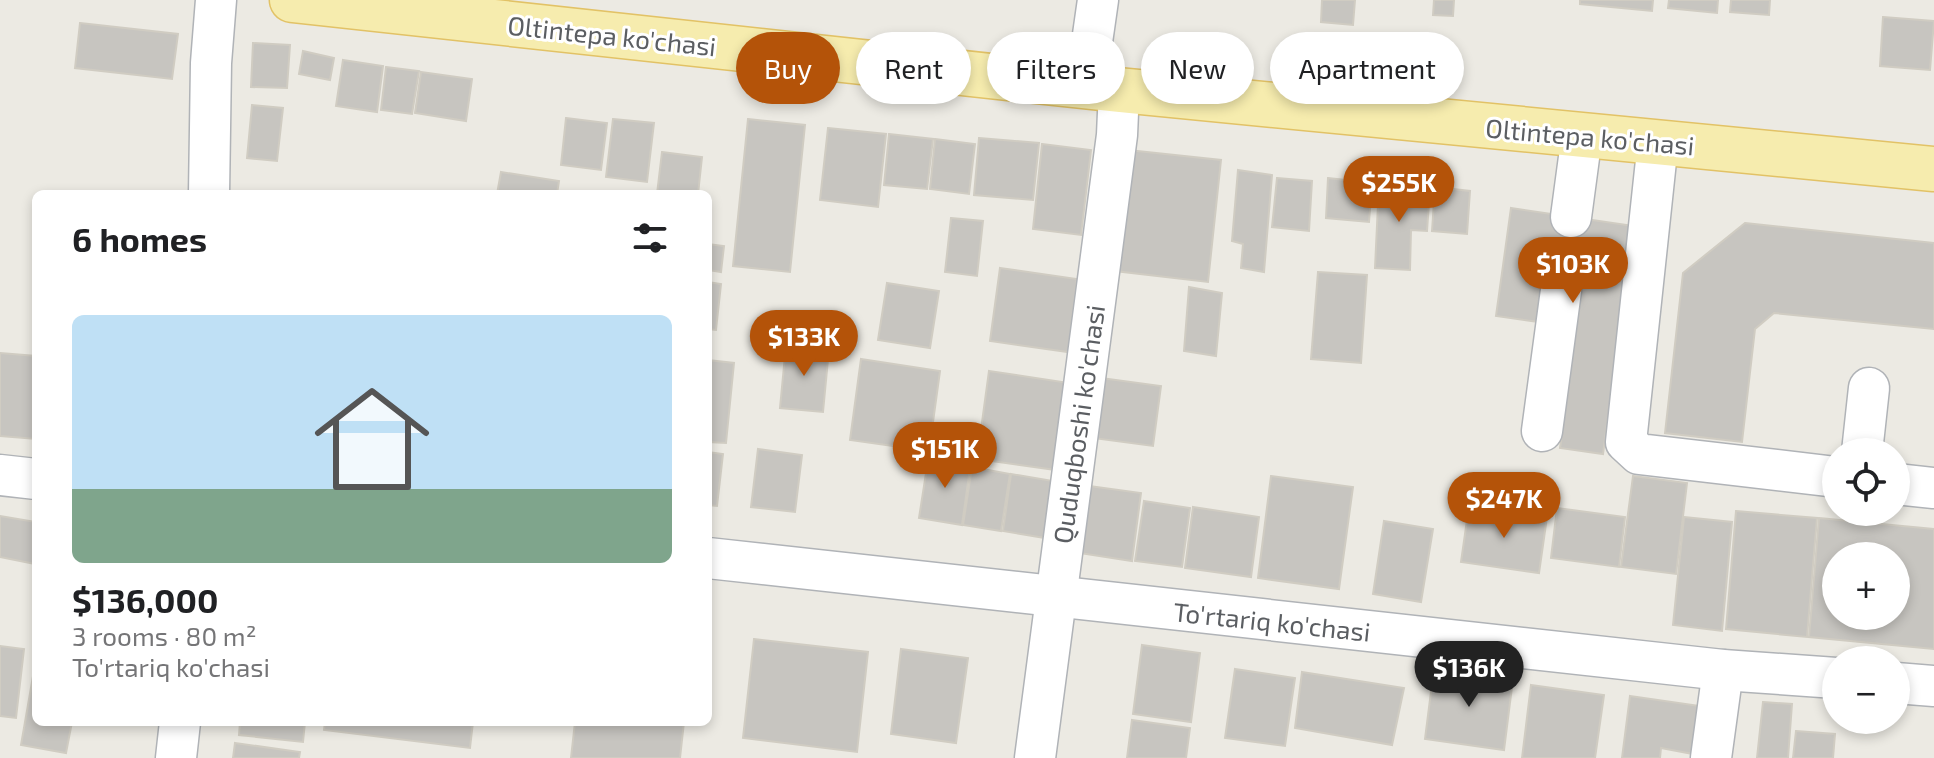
<!DOCTYPE html>
<html lang="en">
<head>
<meta charset="utf-8">
<style>
	:root { --surface:#fff; --page:#f2f2f2; --text:#202124; --muted:#757577; --line:#e0e0e0; --accent:#b45309 }
	body { margin:0; font-family:"Exo 2",sans-serif; background:var(--page); color:var(--text); height:100vh; display:flex; flex-direction:column; font-size:30px; white-space:nowrap }
	* { box-sizing:border-box; margin:0 }
	p { font-size:26px; color:var(--muted) }
	.icon { flex:none; width:44px; height:44px; fill:none; stroke:currentColor; stroke-width:2; stroke-linecap:round; stroke-linejoin:round }
	.map { position:relative; flex:1; overflow:hidden }
	.panel { position:absolute; left:32px; top:190px; width:680px; height:536px; display:flex; flex-direction:column; background:var(--surface); border-radius:12px; box-shadow:0 4px 12px #0003 }
	.panel>* { flex:none }
	.hud { position:absolute; left:736px; top:32px; width:760px; height:72px; display:flex; gap:16px }
	.fabs { position:absolute; left:1822px; top:438px; display:grid; gap:16px }
	.fabs a { display:grid; place-items:center; width:88px; height:88px; border-radius:50%; background:var(--surface); box-shadow:0 4px 12px #0003; font-size:40px }
	.price { position:absolute; translate:-50% -68px; padding:0 18px; border-radius:28px; background:var(--accent); color:#fff; font-size:26px; line-height:52px; filter:drop-shadow(0 2px 4px #0008) }
	.price::after { content:''; position:absolute; left:50%; top:48px; width:24px; height:18px; margin-left:-12px; background:inherit; clip-path:polygon(0 0,100% 0,50% 100%) }
	.price.current { background:#222; color:#fff }
	ul { padding:0; list-style:none }
	li { display:grid; align-content:center; gap:16px; height:424px; padding:0 40px }
	li+li { border-top:2px solid var(--line) }
	li span { display:grid; place-items:center; height:248px; border-radius:12px; color:#555 }
	li>.icon { margin-inline-start:auto }
	span .icon { width:144px; height:144px; fill:#fffc; stroke-width:1 }
	li b { font-size:34px }
	h2 { display:flex; justify-content:space-between; align-items:center; height:96px; padding:0 40px; font-size:34px }
	.chip { padding:0 28px; border-radius:36px; background:var(--surface); box-shadow:0 4px 12px #0003; font-size:28px; line-height:72px }
	.chip.current { background:var(--accent); color:#fff }
	.map>svg:first-child { display:block }
	.building { fill:#c7c5c0; stroke:#d0ccc2; stroke-width:2; fill-rule:evenodd }
	.lines { fill:none; stroke-linecap:round; stroke-linejoin:round }
	.minor-tunnel { stroke:#c8c7c3; stroke-width:40; stroke-dasharray:40 20; stroke-linecap:butt }
	.minor-casing { stroke:#b0b3b7; stroke-width:43 }
	.major-casing { stroke:#e2c266; stroke-width:47 }
	.minor { stroke:#fff; stroke-width:40 }
	.major { stroke:#f6ecae; stroke-width:44 }
	.labels { text-anchor:middle; dominant-baseline:central; stroke-width:6; stroke-linejoin:round; paint-order:stroke }
	.street-label { font-size:26px; fill:#5b5e62; stroke:#fff }
</style>
</head>
<body>
<div class="map">
<svg width="1934" height="758" viewBox="0 0 1934 758">
	<rect width="100%" height="100%" fill="#eceae3"/>
	<g class="building">
		<polygon points="1322,0 1355,0 1353,25 1321,22"/>
		<polygon points="1434,0 1454,0 1453,16 1433,15"/>
		<polygon points="1580,0 1653,0 1652,11 1580,4"/>
		<polygon points="1669,0 1718,0 1717,13 1668,8"/>
		<polygon points="1731,0 1770,0 1769,15 1730,12"/>
		<polygon points="1883,17 1934,21 1930,70 1880,66"/>
		<polygon points="80,23 178,34 172,79 75,68"/>
		<polygon points="253,43 290,45 287,88 251,87"/>
		<polygon points="303,51 334,58 330,80 299,74"/>
		<polygon points="343,60 383,66 377,112 336,106"/>
		<polygon points="386,67 419,71 412,114 381,110"/>
		<polygon points="421,72 472,79 466,121 415,113"/>
		<polygon points="252,105 283,108 277,161 247,158"/>
		<polygon points="566,118 607,123 601,170 561,165"/>
		<polygon points="613,119 654,123 647,182 606,177"/>
		<polygon points="748,119 805,125 790,272 733,266"/>
		<polygon points="828,128 886,134 878,207 820,200"/>
		<polygon points="889,134 933,139 927,189 884,185"/>
		<polygon points="979,138 1039,143 1033,200 974,195"/>
		<polygon points="935,139 975,144 969,194 930,189"/>
		<polygon points="1042,144 1091,150 1081,235 1033,229"/>
		<polygon points="1128,150 1221,160 1208,282 1115,271"/>
		<polygon points="662,152 702,157 698,194 657,194"/>
		<polygon points="1238,170 1272,175 1264,272 1241,268 1243,244 1232,241"/>
		<polygon points="501,172 559,181 557,194 497,194"/>
		<polygon points="1277,178 1312,181 1309,231 1272,227"/>
		<polygon points="1328,178 1372,183 1369,222 1326,218"/>
		<polygon points="1379,183 1430,189 1427,231 1411,230 1410,270 1375,268"/>
		<polygon points="1435,187 1470,191 1467,234 1432,231"/>
		<polygon points="1511,208 1634,226 1603,454 1560,448 1582,286 1545,281 1539,322 1496,316"/>
		<polygon points="951,218 983,221 977,276 945,272"/>
		<polygon points="1745,223 1934,243 1934,329 1774,313 1755,329 1742,442 1665,433 1683,273"/>
		<polygon points="708,244 724,246 721,272 708,270"/>
		<polygon points="1000,268 1077,279 1068,352 990,341"/>
		<polygon points="1318,272 1367,275 1361,363 1311,359"/>
		<polygon points="708,282 721,284 716,330 708,329"/>
		<polygon points="887,283 939,291 930,348 878,340"/>
		<polygon points="1189,287 1222,293 1216,356 1184,351"/>
		<polygon points="786,345 829,349 823,412 780,408"/>
		<polygon points="0,353 36,356 36,439 0,436"/>
		<polygon points="861,359 940,371 929,451 850,440"/>
		<polygon points="708,360 734,363 726,443 708,442"/>
		<polygon points="989,371 1069,383 1056,470 977,459"/>
		<polygon points="1101,378 1161,386 1153,446 1093,438"/>
		<polygon points="758,449 802,455 795,512 751,507"/>
		<polygon points="708,452 723,454 717,506 708,505"/>
		<polygon points="929,454 971,461 962,525 919,518"/>
		<polygon points="972,467 1010,474 1001,531 963,525"/>
		<polygon points="1011,474 1053,481 1045,538 1003,531"/>
		<polygon points="1271,476 1353,487 1339,589 1258,578"/>
		<polygon points="1633,476 1687,483 1676,574 1621,567"/>
		<polygon points="1082,485 1141,493 1132,561 1073,552"/>
		<polygon points="1144,501 1190,508 1182,567 1135,561"/>
		<polygon points="1469,506 1547,517 1539,573 1461,562"/>
		<polygon points="1193,507 1259,517 1251,577 1185,568"/>
		<polygon points="1557,508 1625,517 1619,567 1551,558"/>
		<polygon points="1736,511 1817,518 1807,637 1726,629"/>
		<polygon points="0,516 36,522 35,564 0,557"/>
		<polygon points="1684,517 1732,522 1722,631 1673,625"/>
		<path d="M1819 518 1934 529V649L1809 637ZM1836 556H1896V616H1836Z"/>
		<polygon points="1384,521 1433,529 1421,602 1373,594"/>
		<polygon points="754,639 868,652 857,752 743,738"/>
		<polygon points="1142,645 1200,653 1191,722 1133,714"/>
		<polygon points="0,646 24,649 16,718 0,716"/>
		<polygon points="901,649 968,658 956,743 891,734"/>
		<polygon points="36,659 36,722 72,722 66,753 21,745"/>
		<polygon points="1434,668 1513,679 1504,750 1425,739"/>
		<polygon points="1235,669 1295,678 1285,746 1225,738"/>
		<polygon points="1302,672 1404,688 1392,745 1295,728"/>
		<polygon points="1531,685 1604,695 1595,758 1522,758"/>
		<polygon points="1630,696 1700,706 1693,754 1661,748 1660,758 1622,758"/>
		<polygon points="1763,702 1792,704 1788,758 1757,758"/>
		<polygon points="1132,720 1190,728 1186,758 1127,758"/>
		<polygon points="240,722 305,722 303,742 239,735"/>
		<polygon points="325,722 473,722 470,748 324,730"/>
		<polygon points="575,722 684,722 680,758 571,758"/>
		<polygon points="1796,731 1835,734 1833,758 1793,758"/>
		<polygon points="235,743 300,752 299,758 233,758"/>
	</g>
	<g class="lines">
		<polyline class="minor-tunnel" points="1562,283 1571,217"/>
		<defs>
			<g id="minor">
				<polyline points="1089,63 1098,0"/>
				<polyline points="1658,142 1626,442 1639,454 1836,477"/>
				<polyline points="209,194 211,63 216,0"/>
				<polyline points="1571,217 1582,135"/>
				<polyline points="1542,431 1562,283"/>
				<polyline points="1862,452 1869,388"/>
				<polyline points="0,475 36,479"/>
				<polyline points="1896,484 1934,488"/>
				<polyline points="708,558 1723,670 1836,678"/>
				<polyline points="1896,683 1934,686"/>
				<polyline points="176,758 180,722"/>
				<polyline points="1035,758 1117,135 1119,90"/>
				<polyline points="1711,758 1723,670"/>
			</g>
			<polyline id="major" points="292,0 1119,90 1934,169"/>
		</defs>
		<use href="#minor" class="minor-casing"/>
		<use href="#major" class="major-casing"/>
		<use href="#minor" class="minor"/>
		<use href="#major" class="major"/>
	</g>
	<g class="labels">
		<g class="street-label">
			<text transform="translate(612 35) rotate(6)">Oltintepa ko'chasi</text>
			<text transform="translate(1590 136) rotate(5)">Oltintepa ko'chasi</text>
			<text transform="translate(1078 424) rotate(-82)">Quduqboshi ko'chasi</text>
			<text transform="translate(1272 621) rotate(6)">To'rtariq ko'chasi</text>
		</g>
	</g>
</svg>
<div class="fabs">
<a><svg class="icon" aria-label="locate" viewBox="0 0 24 24"><circle cx="12" cy="12" r="6"/><path d="M12 2v4M12 18v4M2 12h4M18 12h4"/></svg></a>
<a>+</a>
<a>−</a>
</div>
<b class="price" style="left:1399px;top:224px">$255K</b>
<b class="price" style="left:1573px;top:305px">$103K</b>
<b class="price" style="left:804px;top:378px">$133K</b>
<b class="price" style="left:945px;top:490px">$151K</b>
<b class="price" style="left:1504px;top:540px">$247K</b>
<b class="price current" style="left:1469px;top:709px">$136K</b>
<div class="hud">
<a class="chip current">Buy</a>
<a class="chip">Rent</a>
<a class="chip">Filters</a>
<a class="chip">New</a>
<a class="chip">Apartment</a>
</div>
<section class="panel">
<h2>6 homes<svg class="icon" aria-label="filters" viewBox="0 0 24 24"><path d="M4 7h16M4 17h16"/><circle cx="9" cy="7" r="2"/><circle cx="15" cy="17" r="2"/></svg></h2>
<ul>
<li><span style="background:linear-gradient(#bfe0f5 70%,#7fa58c 0)"><svg class="icon" aria-label="home" viewBox="0 0 24 24"><path d="M3 11l9-7 9 7M6 9v11h12V9"/></svg></span><div><b>$136,000</b><p>3 rooms · 80 m²</p><p>To'rtariq ko'chasi</p></div></li>
</ul>
</section>
</div>
</body>
</html>
